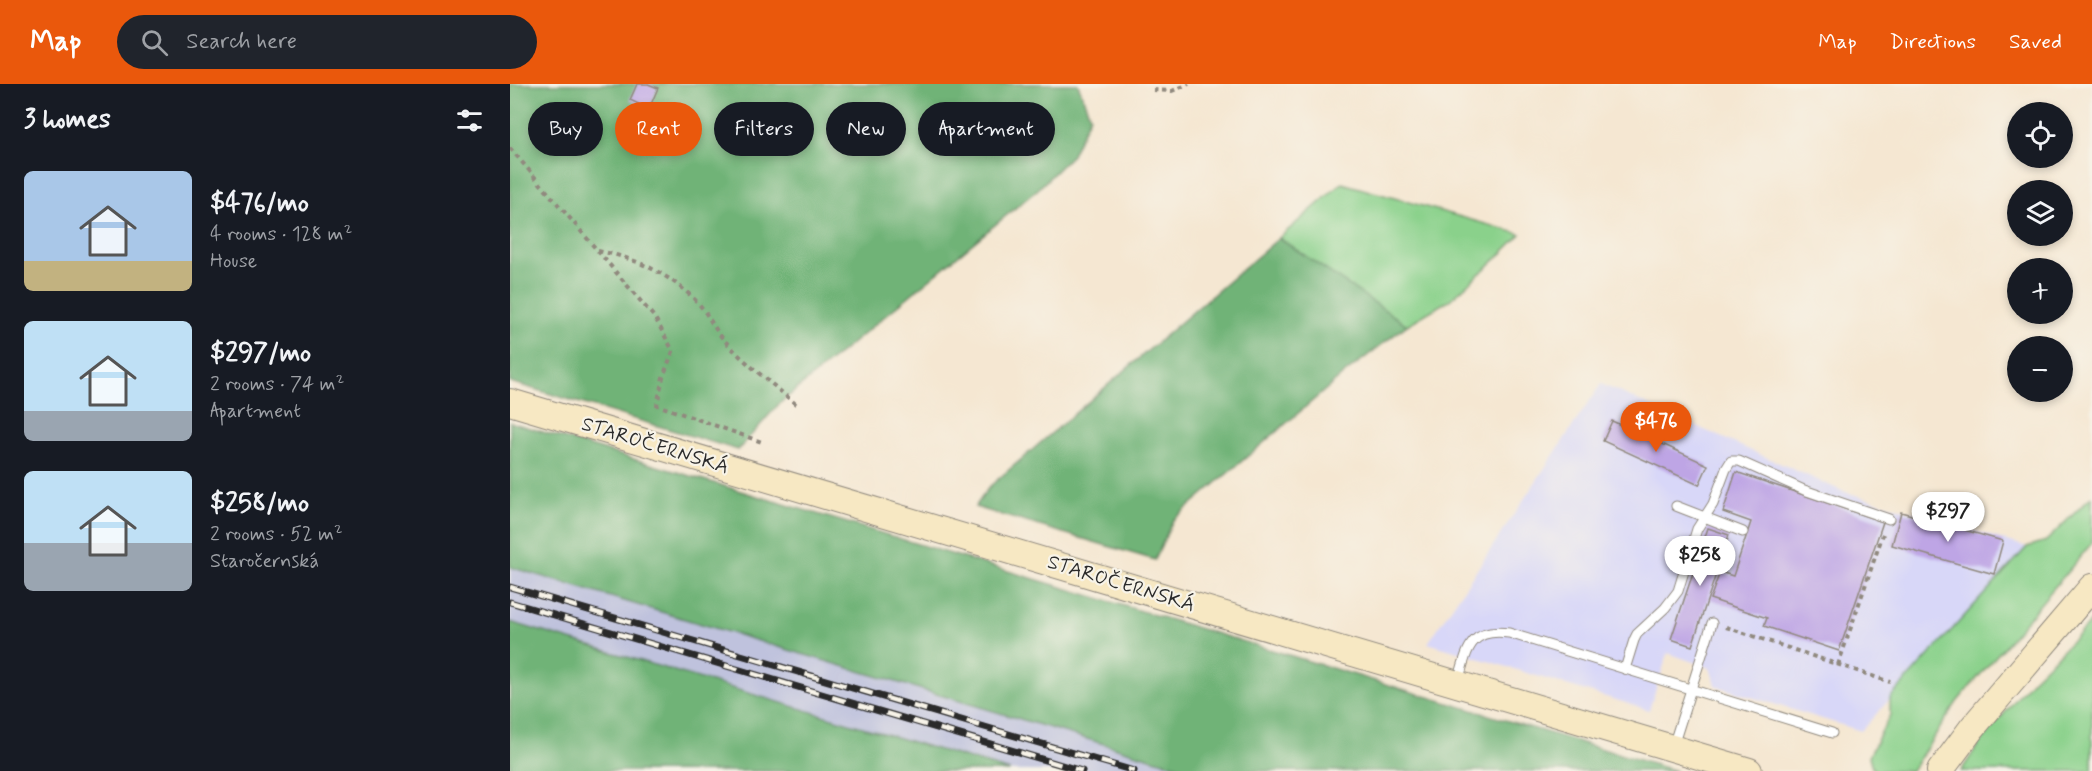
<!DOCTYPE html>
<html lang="en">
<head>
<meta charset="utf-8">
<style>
	:root { --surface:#171b24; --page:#20242c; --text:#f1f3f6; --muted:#9ea1a6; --accent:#ea580c }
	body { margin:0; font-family:Mynerve,sans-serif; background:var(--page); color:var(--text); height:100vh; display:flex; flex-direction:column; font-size:22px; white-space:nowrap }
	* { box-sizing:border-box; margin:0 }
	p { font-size:20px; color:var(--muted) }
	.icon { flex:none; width:33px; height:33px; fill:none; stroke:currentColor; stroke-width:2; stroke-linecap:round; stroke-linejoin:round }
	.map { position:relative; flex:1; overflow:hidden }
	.drawer { display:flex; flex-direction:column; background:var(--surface); width:510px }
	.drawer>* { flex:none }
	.banner { position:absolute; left:18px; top:18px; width:570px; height:54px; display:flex; gap:12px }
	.controls { position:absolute; left:1497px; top:18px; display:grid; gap:12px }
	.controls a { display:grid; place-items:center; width:66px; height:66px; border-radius:50%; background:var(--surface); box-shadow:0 3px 9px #0003; font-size:30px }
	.price { position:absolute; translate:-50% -51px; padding:0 14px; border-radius:21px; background:#fff; color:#222; font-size:20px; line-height:39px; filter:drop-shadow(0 2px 3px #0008) }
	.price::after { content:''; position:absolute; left:50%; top:36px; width:18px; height:14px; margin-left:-9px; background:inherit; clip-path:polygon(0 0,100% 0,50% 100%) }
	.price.current { background:var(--accent); color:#fff }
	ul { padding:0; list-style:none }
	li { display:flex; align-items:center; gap:18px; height:150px; padding:0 24px }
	li span { display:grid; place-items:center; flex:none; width:168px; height:120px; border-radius:9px; color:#555 }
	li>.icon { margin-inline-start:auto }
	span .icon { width:72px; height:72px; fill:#fffc; stroke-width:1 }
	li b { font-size:26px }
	h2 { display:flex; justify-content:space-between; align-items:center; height:72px; padding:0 24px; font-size:26px }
	.pill { padding:0 21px; border-radius:27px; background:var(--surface); box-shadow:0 3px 9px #0003; font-size:21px; line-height:54px }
	.pill.current { background:var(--accent); color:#fff }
	header { display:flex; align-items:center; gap:36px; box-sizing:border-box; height:84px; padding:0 30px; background:var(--accent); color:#fff }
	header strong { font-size:28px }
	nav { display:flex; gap:33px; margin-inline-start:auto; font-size:21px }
	.search { width:420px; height:54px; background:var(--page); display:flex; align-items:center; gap:15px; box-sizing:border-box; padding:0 21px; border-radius:33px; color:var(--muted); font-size:22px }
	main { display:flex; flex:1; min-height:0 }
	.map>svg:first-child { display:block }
	.built { fill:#d8d7f8 }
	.industrial { fill:#bfc2dd }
	.green { fill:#8ad18b; stroke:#5a7e5b; stroke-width:1.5 }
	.forest { fill:#6fb377; stroke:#4d6f51; stroke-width:1.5 }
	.building { fill:#bea5e5 }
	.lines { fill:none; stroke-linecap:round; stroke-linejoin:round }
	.lane-casing { stroke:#90897e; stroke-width:11 }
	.secondary-casing { stroke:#90897e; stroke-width:28 }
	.path { stroke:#90897e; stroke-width:4; stroke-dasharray:4.5 4.5; stroke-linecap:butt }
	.lane { stroke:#fff; stroke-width:9 }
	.secondary { stroke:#f7e8c3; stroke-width:26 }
	.rail-casing { stroke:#2b2b2b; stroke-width:7 }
	.rail { stroke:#f7f3e8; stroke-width:4.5; stroke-dasharray:14; stroke-linecap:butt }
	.labels { text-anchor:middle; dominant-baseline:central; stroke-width:4.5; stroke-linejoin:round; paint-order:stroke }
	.street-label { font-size:20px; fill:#2b2b2b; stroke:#f7f3e8 }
</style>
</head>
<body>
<header>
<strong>Map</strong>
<div class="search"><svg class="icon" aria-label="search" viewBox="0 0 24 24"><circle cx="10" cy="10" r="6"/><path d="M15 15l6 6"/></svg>Search here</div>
<nav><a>Map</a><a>Directions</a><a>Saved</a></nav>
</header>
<main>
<section class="drawer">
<h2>3 homes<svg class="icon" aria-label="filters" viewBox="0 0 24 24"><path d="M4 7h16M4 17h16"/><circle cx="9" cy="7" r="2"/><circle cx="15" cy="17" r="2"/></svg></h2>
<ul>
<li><span style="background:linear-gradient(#a9c7e8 75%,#c2b280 0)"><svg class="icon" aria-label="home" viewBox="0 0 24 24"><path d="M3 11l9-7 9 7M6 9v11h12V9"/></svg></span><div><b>$476/mo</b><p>4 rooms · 128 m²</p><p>House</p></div></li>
<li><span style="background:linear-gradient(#bfe0f5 75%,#9aa5b1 0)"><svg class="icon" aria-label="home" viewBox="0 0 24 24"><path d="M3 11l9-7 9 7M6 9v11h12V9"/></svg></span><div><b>$297/mo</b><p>2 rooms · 74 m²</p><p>Apartment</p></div></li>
<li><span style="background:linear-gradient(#bfe0f5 60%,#9aa5b1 0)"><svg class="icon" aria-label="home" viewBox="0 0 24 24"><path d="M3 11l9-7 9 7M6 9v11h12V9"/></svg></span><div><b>$258/mo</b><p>2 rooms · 52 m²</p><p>Staročernská</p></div></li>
</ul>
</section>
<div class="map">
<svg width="1582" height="687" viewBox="0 0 1582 687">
	<rect width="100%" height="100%" fill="#f7f3e8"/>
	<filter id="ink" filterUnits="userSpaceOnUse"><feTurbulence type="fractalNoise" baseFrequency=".0167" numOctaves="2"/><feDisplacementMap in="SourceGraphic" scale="12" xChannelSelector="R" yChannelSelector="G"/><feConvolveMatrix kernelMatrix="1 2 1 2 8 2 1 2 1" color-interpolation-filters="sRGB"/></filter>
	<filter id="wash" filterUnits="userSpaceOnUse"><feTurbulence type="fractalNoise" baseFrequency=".008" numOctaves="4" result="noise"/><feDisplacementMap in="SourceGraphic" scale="24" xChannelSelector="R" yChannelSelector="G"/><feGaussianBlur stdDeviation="1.35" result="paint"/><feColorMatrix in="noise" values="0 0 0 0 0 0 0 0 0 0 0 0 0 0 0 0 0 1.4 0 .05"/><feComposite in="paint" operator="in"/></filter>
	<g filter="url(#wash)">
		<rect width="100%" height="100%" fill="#f5e7d2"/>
		<polygon class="built" points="1091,300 1332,407 1517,463 1351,647 1206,602 1200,584 1158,569 1139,626 918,559"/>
		<polygon class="industrial" points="0,483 684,687 500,687 260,616 0,538"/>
		<g class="green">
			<polygon points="832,99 1011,150 986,175 941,215 897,241 769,154"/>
			<polygon points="1582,412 1582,459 1447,618 1404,683 1400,687 1366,687 1362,684 1359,672 1380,631 1380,614 1517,463 1536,457"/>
			<polygon points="1582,537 1582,687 1451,687 1468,661 1522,596"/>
		</g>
		<g class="forest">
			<polygon points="0,0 568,0 580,32 562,71 527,106 269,320 228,366 0,298"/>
			<polygon points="769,154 897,241 834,290 663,436 645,476 465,423 479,403"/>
			<polygon points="0,338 1166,687 684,687 0,483"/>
			<polygon points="0,538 500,687 0,687"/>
		</g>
		<g id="blocks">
			<g class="building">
				<polygon points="127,0 138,0 148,4 139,25 120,16"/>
				<polygon points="1102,337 1198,381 1189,401 1093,357"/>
				<polygon points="1226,388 1373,438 1329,567 1254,542 1257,534 1200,515 1210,488 1223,492 1241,438 1213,428"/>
				<polygon points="1391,428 1493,457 1484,490 1382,461"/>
				<polygon points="1198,444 1219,451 1182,562 1161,555"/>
			</g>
		</g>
	</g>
	<g filter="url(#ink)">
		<use href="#blocks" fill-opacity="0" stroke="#90897e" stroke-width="1.5"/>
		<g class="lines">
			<defs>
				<g id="lane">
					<polyline points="1166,422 1233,448"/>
					<polyline points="1115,585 1124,556 1127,550 1155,524 1168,507 1187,445 1203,420 1216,385 1221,377 1229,377 1294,406 1379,435"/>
					<path d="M948 598C957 567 959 543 999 549L1322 649"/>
					<polyline points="1163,662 1202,539"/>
				</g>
				<g id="secondary">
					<polyline points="0,318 1239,687"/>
					<polyline points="1430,687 1462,644 1582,503"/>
				</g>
			</defs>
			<use href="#lane" class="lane-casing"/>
			<use href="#secondary" class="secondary-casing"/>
			<g class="path">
				<polyline points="643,6 662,7 679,0"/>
				<polyline points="0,64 145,234 163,267 153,293 147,321 252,358"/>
				<path d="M88 167C127 174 162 191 189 220 199 232 205 247 216 258 238 282 264 301 289 323"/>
				<polyline points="1216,543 1380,598"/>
				<polyline points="1328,581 1373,450"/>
			</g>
			<use href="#lane" class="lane"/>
			<use href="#secondary" class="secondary"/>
			<defs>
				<g id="rail">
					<polyline points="0,503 624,687"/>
					<polyline points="0,518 572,687"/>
				</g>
			</defs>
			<use href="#rail" class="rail-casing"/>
			<use href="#rail" class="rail"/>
		</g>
	</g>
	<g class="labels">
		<g class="street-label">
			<text transform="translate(145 362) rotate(17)">STAROČERNSKÁ</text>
			<text transform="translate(611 500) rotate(17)">STAROČERNSKÁ</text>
		</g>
	</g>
</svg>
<div class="controls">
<a><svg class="icon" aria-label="locate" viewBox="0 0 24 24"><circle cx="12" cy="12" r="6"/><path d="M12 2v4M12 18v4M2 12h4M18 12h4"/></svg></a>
<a><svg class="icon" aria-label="layers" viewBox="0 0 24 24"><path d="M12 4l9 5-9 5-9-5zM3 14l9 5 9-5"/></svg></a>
<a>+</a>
<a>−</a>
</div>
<b class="price current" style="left:1146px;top:369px">$476</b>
<b class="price" style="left:1438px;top:459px">$297</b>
<b class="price" style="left:1190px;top:503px">$258</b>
<div class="banner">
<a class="pill">Buy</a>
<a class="pill current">Rent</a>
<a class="pill">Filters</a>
<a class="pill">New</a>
<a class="pill">Apartment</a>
</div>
</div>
</main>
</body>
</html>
